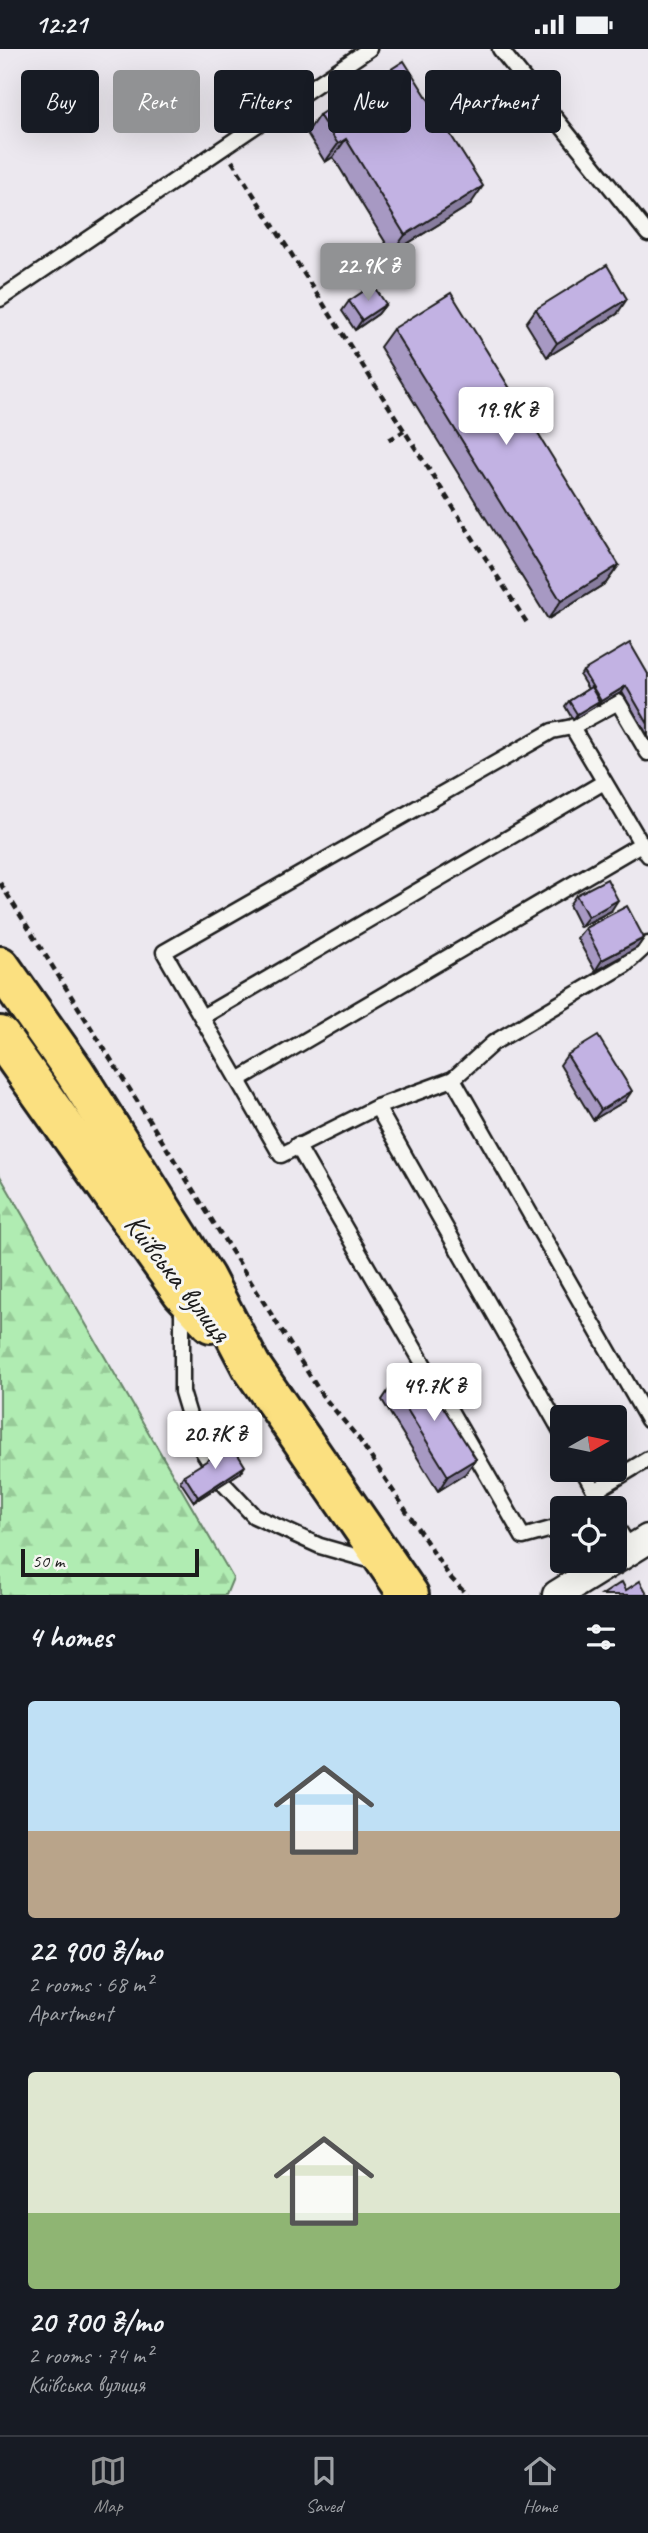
<!DOCTYPE html>
<html lang="en">
<head>
<meta charset="utf-8">
<style>
	:root { --surface:#171b24; --page:#242831; --text:#f1f3f6; --muted:#9ea1a6; --line:#363941; --accent:#919294 }
	body { margin:0; font-family:Caveat,sans-serif; background:var(--page); color:var(--text); height:100vh; display:flex; flex-direction:column; font-size:26px; white-space:nowrap }
	* { box-sizing:border-box; margin:0 }
	p { font-size:23px; color:var(--muted) }
	.icon { flex:none; width:38px; height:38px; fill:none; stroke:currentColor; stroke-width:2; stroke-linecap:round; stroke-linejoin:round }
	.map { position:relative; height:1546px; overflow:hidden }
	.side { display:flex; flex-direction:column; background:var(--surface); flex:1 }
	.side>* { flex:none }
	.hud { position:absolute; left:21px; top:21px; width:607px; height:63px; display:flex; gap:14px }
	.needle { width:46px; rotate:81deg }
	.fabs { position:absolute; left:550px; top:1356px; display:grid; gap:14px }
	.fabs a { display:grid; place-items:center; width:77px; height:77px; border-radius:7px; background:var(--surface); box-shadow:0 7px 28px #0002; font-size:35px }
	.scale { position:absolute; left:21px; bottom:18px; width:178px; box-sizing:border-box; padding-left:7px; border:4px solid #1c1c1c; border-top:0; font-size:19px; line-height:24px; white-space:nowrap; color:#1c1c1c; -webkit-text-stroke:5px #f6f6f2; paint-order:stroke }
	.price { position:absolute; translate:-50% -60px; padding:0 16px; border-radius:7px; background:#fff; color:#222; font-size:23px; line-height:46px; filter:drop-shadow(0 2px 4px #0008) }
	.price::after { content:''; position:absolute; left:50%; top:42px; width:21px; height:16px; margin-left:-10px; background:inherit; clip-path:polygon(0 0,100% 0,50% 100%) }
	.price.current { background:var(--accent); color:#fff }
	ul { padding:0; list-style:none }
	li { display:grid; align-content:center; gap:14px; height:371px; padding:0 28px }
	li span { display:grid; place-items:center; height:217px; border-radius:7px; color:#555 }
	li>.icon { margin-inline-start:auto }
	span .icon { width:126px; height:126px; fill:#fffc; stroke-width:1 }
	li b { font-size:30px }
	h2 { display:flex; justify-content:space-between; align-items:center; height:84px; padding:0 28px; font-size:30px }
	.chip { padding:0 24px; border-radius:7px; background:var(--surface); box-shadow:0 7px 28px #0002; font-size:24px; line-height:63px }
	.chip.current { background:var(--accent); color:#fff }
	.status { display:flex; justify-content:space-between; align-items:center; height:49px; padding:0 35px; background:var(--surface); direction:ltr }
	.status svg { height:19px; fill:currentColor }
	.tabs { display:flex; justify-content:space-around; align-items:center; height:98px; border-top:2px solid var(--line); background:var(--surface); font-size:19px; color:var(--muted) }
	.tabs a { display:grid; justify-items:center; gap:4px }
	.tabs .current { color:var(--accent) }
	.map>svg:first-child { display:block }
	.forest { fill:url(#forest-firs); stroke:#668467; stroke-width:2 }
	.lines { fill:none; stroke-linecap:round; stroke-linejoin:round }
	.service-casing { stroke:#1c1c1c; stroke-width:19 }
	.minor-casing { stroke:#1c1c1c; stroke-width:33 }
	.primary-casing { stroke:#1c1c1c; stroke-width:44 }
	.path { stroke:#1c1c1c; stroke-width:4.5; stroke-dasharray:7 5; stroke-linecap:butt }
	.service { stroke:#f6f6f2; stroke-width:14 }
	.minor { stroke:#f6f6f2; stroke-width:28 }
	.primary { stroke:#fbe080; stroke-width:38 }
	.wall { fill:#a799c3; stroke:#1c1c1c; stroke-width:2 }
	.shaded-wall { fill:#887d9f; stroke:#1c1c1c; stroke-width:2 }
	.building { fill:#c2b2e3; stroke:#1c1c1c; stroke-width:2 }
	.labels { text-anchor:middle; dominant-baseline:central; stroke-width:6; stroke-linejoin:round; paint-order:stroke }
	.street-label { font-size:30px; fill:#1c1c1c; stroke:#f6f6f2 }
</style>
</head>
<body>
<div class="status"><b>12:21</b><svg viewBox="0 0 49 12"><path d="M0 12V9h3v3zM5 12V6h3v6zM10 12V3h3v9zM15 12V0h3v12zM26 1h20v11H26zM47 4h2v5h-2z"/></svg></div>
<div class="map">
<svg width="648" height="1546" viewBox="0 0 648 1546">
	<defs>
		<pattern id="forest-firs" width="22" height="20" patternUnits="userSpaceOnUse" patternTransform="scale(1.75)"><rect width="22" height="20" fill="#b0ecb2"/><path d="M5 1l3.5 6h-7zM16 11l3.5 6h-7z" fill="#97ca98"/></pattern>
	</defs>
	<rect width="100%" height="100%" fill="#ece8ef"/>
	<filter id="ink" filterUnits="userSpaceOnUse"><feTurbulence type="fractalNoise" baseFrequency=".0143" numOctaves="2"/><feDisplacementMap in="SourceGraphic" scale="14" xChannelSelector="R" yChannelSelector="G"/><feConvolveMatrix kernelMatrix="1 2 1 2 8 2 1 2 1" color-interpolation-filters="sRGB"/></filter>
	<g filter="url(#ink)">
		<polygon class="forest" points="0,1127 233,1529 226,1546 0,1546"/>
		<g class="lines">
			<defs>
				<g id="service">
					<polyline points="500,0 648,185"/>
					<polyline points="0,250 369,0"/>
					<polyline points="572,678 648,806"/>
					<polyline points="202,968 604,733"/>
					<polyline points="453,1030 648,1371"/>
					<polyline points="238,1031 641,795"/>
					<polyline points="377,1058 281,1106 164,903 552,682 572,678 618,653 648,704"/>
					<polyline points="297,1096 523,1488 562,1477"/>
					<polyline points="182,1255 182,1343 197,1393 223,1434 254,1467 320,1497 376,1513"/>
					<polyline points="562,1384 377,1058 453,1030 493,994 625,916 648,895"/>
					<polyline points="583,1421 605,1460"/>
					<polyline points="595,1442 648,1410"/>
					<polyline points="614,1474 631,1501"/>
				</g>
				<g id="minor">
					<polyline points="614,1511 648,1490"/>
					<polyline points="557,1546 612,1512"/>
				</g>
				<g id="primary">
					<polyline points="0,917 74,1022 205,1229 251,1317 409,1546"/>
					<polyline points="0,987 182,1243 211,1274"/>
				</g>
			</defs>
			<use href="#service" class="service-casing"/>
			<use href="#minor" class="minor-casing"/>
			<use href="#primary" class="primary-casing"/>
			<g class="path">
				<polyline points="232,112 529,577"/>
				<polyline points="389,391 404,382"/>
				<polyline points="0,834 322,1346 359,1390 449,1527 467,1546"/>
			</g>
			<use href="#service" class="service"/>
			<use href="#minor" class="minor"/>
			<use href="#primary" class="primary"/>
		</g>
		<g class="wall">
			<polygon points="319,66 470,156 392,204 333,108 325,113 307,84"/>
			<polygon points="349,252 386,255 378,265 355,281 342,262"/>
			<polygon points="536,260 617,265 547,308 526,274"/>
			<polygon points="393,280 619,516 606,534 548,570 380,298"/>
			<polygon points="583,622 648,625 648,687 622,643 597,657 597,656 573,671 565,657 569,652 588,640 580,627"/>
			<polygon points="576,846 611,862 580,878 569,856"/>
			<polygon points="585,879 644,889 637,899 595,922 577,889"/>
			<polygon points="567,1006 625,1052 593,1071 560,1016"/>
			<polygon points="392,1336 476,1410 465,1425 438,1442 382,1351"/>
			<polygon points="241,1423 194,1453 180,1432 184,1426"/>
		</g>
		<g class="shaded-wall">
			<polygon points="346,90 333,108 325,113 338,95"/>
			<polygon points="483,137 470,156 392,204 405,186"/>
			<polygon points="627,250 617,265 547,308 557,294"/>
			<polygon points="386,255 378,265 355,281 362,271"/>
			<polygon points="619,516 606,534 548,570 561,552"/>
			<polygon points="626,637 622,643 597,657 601,652"/>
			<polygon points="599,652 596,657 573,671 577,665"/>
			<polygon points="618,851 611,862 580,878 588,868"/>
			<polygon points="644,889 637,899 595,922 602,911"/>
			<polygon points="632,1042 625,1052 593,1071 601,1061"/>
			<polygon points="476,1410 465,1425 438,1442 448,1427"/>
			<polygon points="245,1417 241,1423 194,1453 198,1448"/>
		</g>
		<g class="building">
			<polygon points="404,12 483,137 405,186 346,90 338,95 319,66"/>
			<polygon points="607,216 627,250 557,294 536,260"/>
			<polygon points="373,236 386,255 362,271 349,252"/>
			<polygon points="451,244 619,516 561,552 393,280"/>
			<polygon points="630,594 648,625 648,675 626,637 601,652 583,622"/>
			<polygon points="591,638 599,652 577,665 569,652"/>
			<polygon points="607,830 618,851 588,868 576,846"/>
			<polygon points="627,857 644,889 602,911 585,879"/>
			<polygon points="598,987 632,1042 601,1061 567,1006"/>
			<polygon points="419,1320 476,1410 448,1427 392,1336"/>
			<polygon points="232,1396 245,1417 198,1448 184,1426"/>
			<polygon points="640,1532 648,1546 602,1546 622,1533 626,1541"/>
		</g>
	</g>
	<g class="labels">
		<g class="street-label">
			<text transform="translate(178 1229) rotate(52)">Київська вулиця</text>
		</g>
	</g>
</svg>
<div class="fabs">
<a><svg class="needle" viewBox="-14 -14 28 28"><path d="M0-13l5 13h-10z" fill="#e53935"/><path d="M0 13l5-13h-10z" fill="#9ea1a6"/></svg></a>
<a><svg class="icon" aria-label="locate" viewBox="0 0 24 24"><circle cx="12" cy="12" r="6"/><path d="M12 2v4M12 18v4M2 12h4M18 12h4"/></svg></a>
</div>
<div class="scale">50 m</div>
<b class="price current" style="left:368px;top:254px">22.9K ₴</b>
<b class="price" style="left:506px;top:398px">19.9K ₴</b>
<b class="price" style="left:434px;top:1374px">49.7K ₴</b>
<b class="price" style="left:215px;top:1422px">20.7K ₴</b>
<div class="hud">
<a class="chip">Buy</a>
<a class="chip current">Rent</a>
<a class="chip">Filters</a>
<a class="chip">New</a>
<a class="chip">Apartment</a>
</div>
</div>
<section class="side">
<h2>4 homes<svg class="icon" aria-label="filters" viewBox="0 0 24 24"><path d="M4 7h16M4 17h16"/><circle cx="9" cy="7" r="2"/><circle cx="15" cy="17" r="2"/></svg></h2>
<ul>
<li><span style="background:linear-gradient(#bfe0f5 60%,#b9a48a 0)"><svg class="icon" aria-label="home" viewBox="0 0 24 24"><path d="M3 11l9-7 9 7M6 9v11h12V9"/></svg></span><div><b>22 900 ₴/mo</b><p>2 rooms · 68 m²</p><p>Apartment</p></div></li>
<li><span style="background:linear-gradient(#dfe7d0 65%,#8fb573 0)"><svg class="icon" aria-label="home" viewBox="0 0 24 24"><path d="M3 11l9-7 9 7M6 9v11h12V9"/></svg></span><div><b>20 700 ₴/mo</b><p>2 rooms · 74 m²</p><p>Київська вулиця</p></div></li>
</ul>
</section>
<nav class="tabs">
<a class="current"><svg class="icon" aria-label="map" viewBox="0 0 24 24"><path d="M3 6l6-2 6 2 6-2v14l-6 2-6-2-6 2zM9 4v14M15 6v14"/></svg>Map</a>
<a><svg class="icon" aria-label="saved" viewBox="0 0 24 24"><path d="M7 4h10v16l-5-4-5 4z"/></svg>Saved</a>
<a><svg class="icon" aria-label="home" viewBox="0 0 24 24"><path d="M3 11l9-7 9 7M6 9v11h12V9"/></svg>Home</a>
</nav>
</body>
</html>
